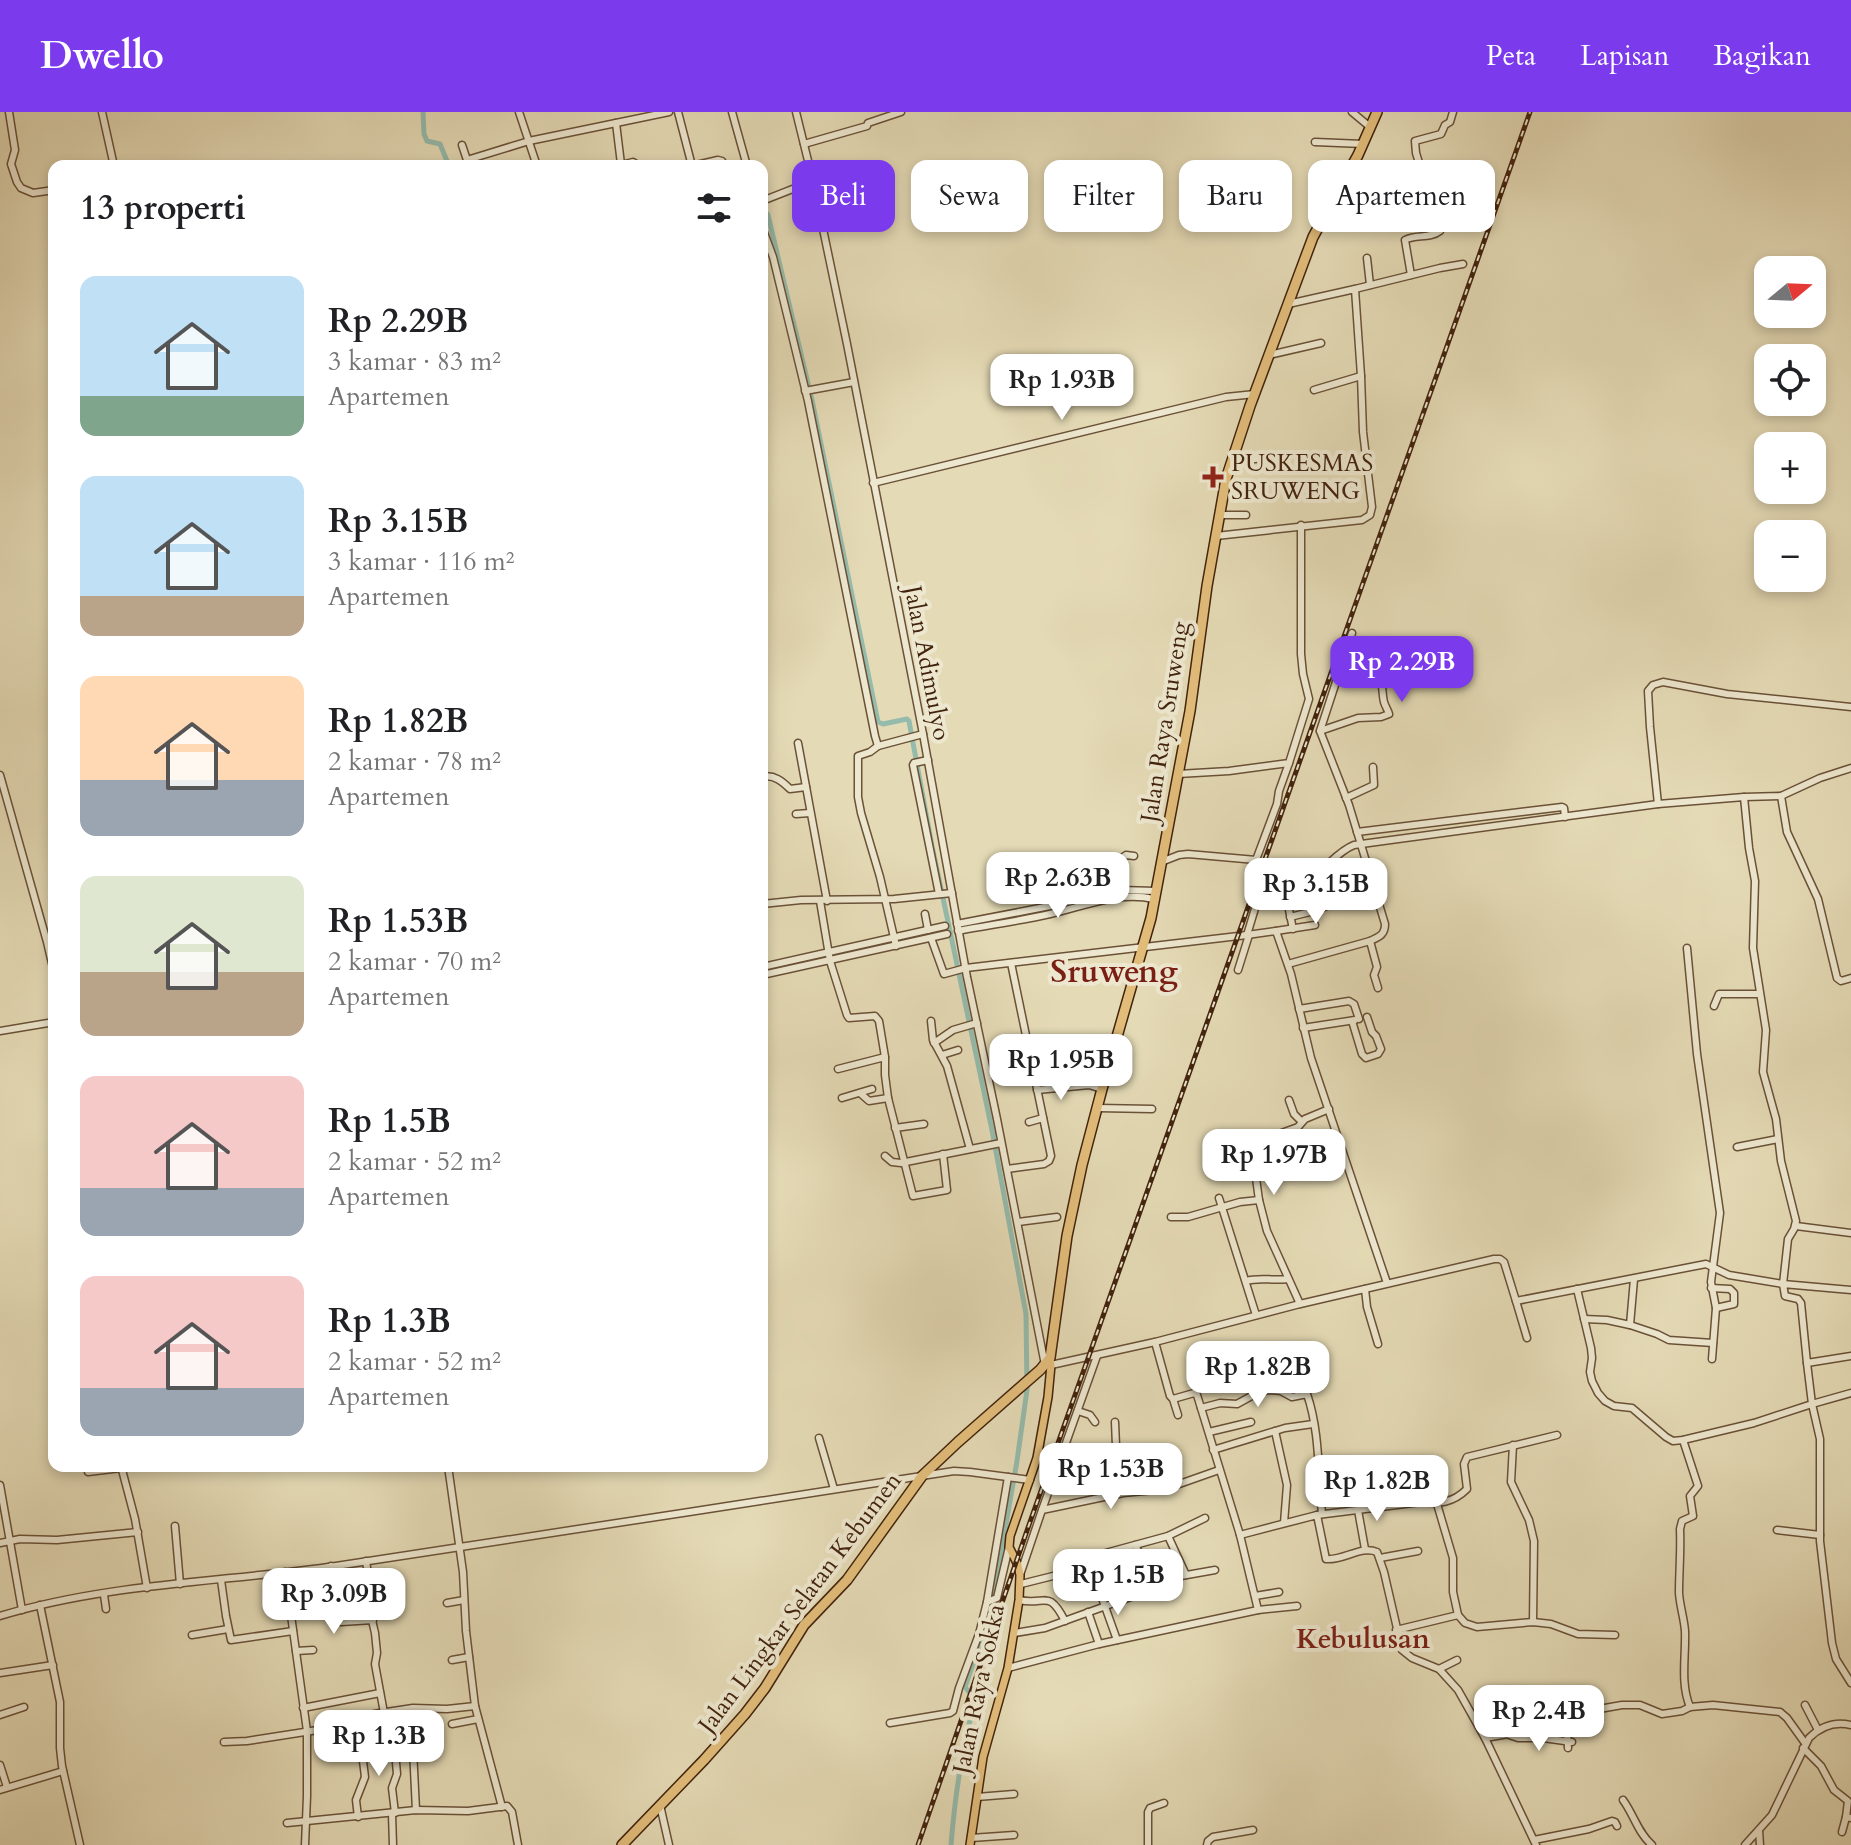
<!DOCTYPE html>
<html lang="id">
<head>
<meta charset="utf-8">
<style>
	:root { --surface:#fff; --page:#f2f2f2; --text:#202124; --muted:#757577; --accent:#7c3aed }
	body { margin:0; font-family:Cardo,serif; background:var(--page); color:var(--text); height:100vh; display:flex; flex-direction:column; font-size:30px; white-space:nowrap }
	* { box-sizing:border-box; margin:0 }
	p { font-size:26px; color:var(--muted) }
	.icon { flex:none; width:44px; height:44px; fill:none; stroke:currentColor; stroke-width:2; stroke-linecap:round; stroke-linejoin:round }
	.map { position:relative; flex:1; overflow:hidden }
	.drawer { position:absolute; left:48px; top:48px; width:720px; height:1312px; display:flex; flex-direction:column; background:var(--surface); border-radius:16px; box-shadow:0 4px 12px #0003 }
	.drawer>* { flex:none }
	.top-card { position:absolute; left:792px; top:48px; width:760px; height:72px; display:flex; gap:16px }
	.needle { width:52px; rotate:71deg }
	.controls { position:absolute; left:1754px; top:144px; display:grid; gap:16px }
	.controls a { display:grid; place-items:center; width:72px; height:72px; border-radius:16px; background:var(--surface); box-shadow:0 4px 12px #0003; font-size:40px }
	.price { position:absolute; translate:-50% -68px; padding:0 18px; border-radius:16px; background:#fff; color:#222; font-size:26px; line-height:52px; filter:drop-shadow(0 2px 4px #0008) }
	.price::after { content:''; position:absolute; left:50%; top:48px; width:24px; height:18px; margin-left:-12px; background:inherit; clip-path:polygon(0 0,100% 0,50% 100%) }
	.price.selected { background:var(--accent); color:#fff }
	ul { padding:0; list-style:none }
	li { display:flex; align-items:center; gap:24px; height:200px; padding:0 32px }
	li span { display:grid; place-items:center; flex:none; width:224px; height:160px; border-radius:16px; color:#555 }
	li>.icon { margin-inline-start:auto }
	span .icon { width:96px; height:96px; fill:#fffc; stroke-width:1 }
	li b { font-size:34px }
	h2 { display:flex; justify-content:space-between; align-items:center; height:96px; padding:0 32px; font-size:34px }
	.pill { padding:0 28px; border-radius:16px; background:var(--surface); box-shadow:0 4px 12px #0003; font-size:28px; line-height:72px }
	.pill.selected { background:var(--accent); color:#fff }
	header { display:flex; align-items:center; gap:48px; box-sizing:border-box; height:112px; padding:0 40px; background:var(--accent); color:#fff }
	header strong { font-size:38px }
	nav { display:flex; gap:44px; margin-inline-start:auto; font-size:28px }
	.map>svg:first-child { display:block }
	.lines { fill:none; stroke-linecap:round; stroke-linejoin:round }
	.canal { stroke:#95bbac; stroke-width:5 }
	.minor-casing { stroke:#6a5137; stroke-width:9 }
	.major-casing { stroke:#42230d; stroke-width:10 }
	.highway-casing { stroke:#42230d; stroke-width:12 }
	.minor { stroke:#ede7cf; stroke-width:6 }
	.major { stroke:#e2bd7a; stroke-width:7 }
	.highway { stroke:#e2bd7a; stroke-width:9 }
	.rail-casing { stroke:#42230d; stroke-width:5 }
	.rail { stroke:#ede7cf; stroke-width:2; stroke-dasharray:6; stroke-linecap:butt }
	.poi-dot { fill:#8f2418; stroke:#ede7cf; stroke-width:3 }
	.labels { text-anchor:middle; dominant-baseline:central; stroke-width:8; stroke-linejoin:round; paint-order:stroke }
	.poi-label { font-size:24px; fill:#42230d; stroke:#ede7cf; text-anchor:start }
	.street-label { font-size:24px; fill:#42230d; stroke:#ede7cf }
	.quarter-label { font-size:28px; font-weight:bold; fill:#7a1f14; stroke:#ede7cf }
	.district-label { font-size:32px; font-weight:bold; fill:#7a1f14; stroke:#ede7cf }
</style>
</head>
<body>
<header>
<strong>Dwello</strong>
<nav><a>Peta</a><a>Lapisan</a><a>Bagikan</a></nav>
</header>
<div class="map">
<svg width="1851" height="1733" viewBox="0 0 1851 1733">
	<rect width="100%" height="100%" fill="#e4dab5"/>
	<filter id="stains"><feTurbulence type="fractalNoise" baseFrequency=".0025" numOctaves="4"/><feColorMatrix values="0 0 0 0 .2 0 0 0 0 .09 0 0 0 0 .02 0 0 0 .5 -.17"/></filter>
	<radialGradient id="worn" r=".72"><stop offset=".6" stop-color="#630" stop-opacity="0"/><stop offset="1" stop-color="#630" stop-opacity=".3"/></radialGradient>
	<g class="lines">
		<g class="canal">
			<polyline points="423,0 424,22 427,29 440,32 449,54"/>
			<polyline points="707,53 712,52 721,54"/>
			<polyline points="762,96 768,103 812,288 878,610 883,612 907,607 909,609 932,734 992,1018 1026,1202 1027,1278 1017,1349 990,1504 965,1575 969,1580"/>
			<path d="M951 1733C955 1683 962 1634 976 1586L975 1583"/>
		</g>
		<defs>
			<g id="minor">
				<polyline points="9,0 15,38 11,52 17,70 21,76 33,81 54,78"/>
				<polyline points="102,0 114,54"/>
				<polyline points="519,0 537,54"/>
				<polyline points="678,0 692,54"/>
				<polyline points="732,0 747,54"/>
				<polyline points="796,0 813,69 847,232 923,622 967,865 997,1007 1045,1253"/>
				<polyline points="1352,0 1370,15"/>
				<polyline points="1315,30 1363,32"/>
				<polyline points="804,32 867,14 868,11 901,0"/>
				<polyline points="462,33 469,54"/>
				<polyline points="467,48 529,29 616,11"/>
				<polyline points="621,52 616,11 669,0"/>
				<polyline points="617,54 633,50 639,54"/>
				<polyline points="692,54 718,48 722,49 725,54"/>
				<polyline points="1341,73 1362,80 1413,78 1427,76"/>
				<polyline points="762,89 813,69 836,66"/>
				<polyline points="762,115 773,145 808,289 875,624 878,634 923,622"/>
				<polyline points="1367,146 1370,173"/>
				<path d="M1411 163 1405 128C1415 122 1430 127 1440 119L1416 41 1415 29 1441 22 1445 13 1450 10 1453 0"/>
				<polyline points="1355,177 1440,156 1463,152"/>
				<polyline points="1269,243 1321,231"/>
				<polyline points="1314,278 1361,264"/>
				<polyline points="805,279 854,270"/>
				<polyline points="1232,349 1278,345"/>
				<polyline points="873,371 1226,285 1255,282"/>
				<polyline points="1220,403 1246,403"/>
				<polyline points="1216,424 1362,408 1370,403 1372,395 1363,320 1361,264 1355,177 1288,192"/>
				<path d="M1320 619 1358 606 1381 605 1389 602C1388 598 1385 594 1384 590 1381 579 1385 557 1368 558 1357 559 1347 567 1336 568"/>
				<polyline points="798,631 827,789"/>
				<polyline points="878,634 870,640 858,644 858,685 861,701 880,765 896,834"/>
				<polyline points="928,648 914,651 913,653 939,782"/>
				<polyline points="1178,662 1229,659 1289,651 1309,587 1303,562 1301,542 1301,413"/>
				<polyline points="0,663 47,830 54,860"/>
				<path d="M762 665C774 662 783 670 790 677L806 675"/>
				<polyline points="1781,684 1787,720 1818,787 1837,866 1841,869 1851,866"/>
				<polyline points="1744,685 1781,684 1820,666 1851,656"/>
				<polyline points="1346,686 1374,673 1373,655"/>
				<polyline points="1658,692 1650,615 1648,579 1653,573 1663,570 1727,582 1851,595"/>
				<polyline points="796,702 810,701"/>
				<polyline points="1357,720 1562,695 1564,696 1565,705"/>
				<polyline points="1161,750 1179,743 1188,742 1256,748 1277,692 1279,679 1289,651"/>
				<polyline points="1283,769 1293,817"/>
				<polyline points="1120,778 1122,746 1126,743 1134,744"/>
				<polyline points="820,789 830,849 847,903 849,906 875,904 879,909 885,945 885,963 888,986 913,1084 947,1078 943,1042"/>
				<polyline points="762,792 801,788 894,787 952,781"/>
				<polyline points="925,802 928,818"/>
				<polyline points="1290,805 1318,798 1333,791"/>
				<polyline points="957,812 1050,794 1120,778 1156,779"/>
				<path d="M958 819C989 813 1020 809 1050 802 1085 794 1118 779 1154 787"/>
				<polyline points="1276,819 1315,813"/>
				<polyline points="1247,823 1276,819 1291,862 1311,946 1387,1171"/>
				<path d="M931 826 944 862 966 856 1247 823 1263 770 1267 766C1277 766 1287 772 1299 770 1321 766 1333 741 1354 733L1658 692 1744 685 1749 736 1755 769 1753 836 1766 918 1763 960 1776 1007 1781 1049 1796 1109 1794 1117 1788 1127 1783 1172 1729 1163 1706 1152 1516 1189 1504 1150 1500 1147H1494L1300 1192 1155 1230 1051 1253"/>
				<polyline points="1370,829 1377,855 1374,863 1378,876"/>
				<polyline points="1687,836 1697,942 1720,1101 1711,1170 1716,1196 1712,1247"/>
				<path d="M1288 852 1370 829C1379 825 1385 823 1385 812L1349 693 1320 619 1352 521"/>
				<polyline points="762,855 945,814"/>
				<polyline points="1238,858 1249,823"/>
				<polyline points="762,863 947,822"/>
				<polyline points="1714,894 1719,882 1759,882"/>
				<polyline points="1299,897 1349,889 1354,892 1359,907"/>
				<polyline points="931,909 933,928 947,954 970,1037"/>
				<polyline points="1352,909 1362,942 1366,946 1378,942 1381,937 1376,924 1372,920 1367,905"/>
				<polyline points="1303,916 1355,908"/>
				<polyline points="0,919 54,910"/>
				<polyline points="934,931 953,918 977,911"/>
				<polyline points="942,943 958,938"/>
				<polyline points="838,957 885,945"/>
				<polyline points="1037,978 1089,973 1102,977"/>
				<polyline points="860,981 869,989 888,986"/>
				<polyline points="842,986 872,977"/>
				<polyline points="1289,988 1294,1002 1302,1010"/>
				<polyline points="1098,996 1152,997"/>
				<polyline points="1029,1010 1043,1006"/>
				<polyline points="895,1016 924,1012"/>
				<polyline points="1737,1035 1778,1027"/>
				<polyline points="885,1044 892,1050 901,1051 1001,1031"/>
				<polyline points="1007,1057 1044,1052 1049,1049 1051,1044 1011,851"/>
				<polyline points="1219,1086 1256,1203"/>
				<polyline points="1171,1105 1188,1105 1240,1090 1259,1088"/>
				<polyline points="1018,1110 1057,1105"/>
				<polyline points="1796,1114 1851,1121"/>
				<polyline points="1634,1167 1630,1213 1657,1222 1669,1228 1713,1231"/>
				<path d="M1246 1169C1259 1165 1273 1169 1288 1167"/>
				<polyline points="1711,1176 1730,1177 1734,1181 1734,1192 1716,1196"/>
				<polyline points="1365,1177 1367,1195 1378,1232"/>
				<polyline points="1577,1177 1591,1236 1592,1246 1590,1260 1592,1269 1598,1281 1605,1289 1614,1294 1632,1296 1666,1325 1673,1329 1683,1328 1754,1311 1812,1292 1807,1251"/>
				<polyline points="1851,1178 1783,1172 1785,1184 1798,1187 1801,1191 1807,1251 1851,1244"/>
				<polyline points="1516,1189 1527,1226"/>
				<polyline points="1300,1192 1267,1119 1259,1088 1252,1037 1260,1029 1298,1015 1305,1007 1329,997"/>
				<polyline points="1584,1207 1607,1208 1630,1213"/>
				<polyline points="1851,1281 1812,1292 1820,1327 1820,1429 1832,1531 1836,1547 1851,1571"/>
				<polyline points="1173,1287 1178,1303"/>
				<path d="M1201 1296 1220 1291 1237 1292 1257 1281 1269 1278 1281 1279 1292 1285 1307 1282C1320 1320 1318 1362 1322 1402"/>
				<polyline points="1078,1299 1090,1303 1095,1310"/>
				<polyline points="1115,1310 1116,1334 1130,1380"/>
				<polyline points="1275,1319 1287,1373 1284,1411"/>
				<polyline points="1209,1320 1251,1310"/>
				<polyline points="819,1326 834,1377"/>
				<path d="M1683 1328 1698 1374 1690 1384 1693 1404 1682 1409 1680 1417C1681 1439 1679 1460 1679 1481 1680 1495 1684 1506 1685 1519 1686 1544 1680 1571 1690 1595L1713 1593 1780 1600 1787 1606 1805 1631"/>
				<polyline points="1513,1333 1511,1370 1529,1408 1534,1429 1533,1510"/>
				<polyline points="1213,1338 1285,1316 1313,1312"/>
				<polyline points="1060,1346 1117,1341"/>
				<polyline points="121,1354 135,1407 147,1476"/>
				<polyline points="448,1354 463,1460 466,1519 475,1594 502,1695"/>
				<polyline points="88,1360 121,1356"/>
				<polyline points="0,1373 22,1498"/>
				<polyline points="1042,1398 1097,1244"/>
				<polyline points="1358,1398 1365,1437"/>
				<path d="M1317 1403 1421 1390C1439 1392 1453 1391 1467 1377L1464 1352 1467 1345 1557 1323"/>
				<polyline points="175,1414 180,1472"/>
				<polyline points="1777,1418 1820,1423"/>
				<path d="M1240 1423 1317 1403 1326 1447C1343 1449 1361 1433 1377 1440L1384 1460 1402 1538 1412 1546 1439 1557 1458 1578 1485 1626 1536 1733"/>
				<polyline points="1168,1424 1186,1463"/>
				<polyline points="0,1431 20,1427 57,1428 138,1420"/>
				<path d="M1135 1433C1140 1443 1144 1448 1150 1456 1153 1463 1152 1469 1156 1476"/>
				<polyline points="1380,1446 1418,1439"/>
				<polyline points="1088,1447 1117,1528"/>
				<polyline points="366,1449 370,1476 367,1487 375,1521 377,1541 375,1552 384,1601"/>
				<polyline points="331,1454 341,1510 373,1508"/>
				<polyline points="285,1460 307,1619 307,1684 305,1733"/>
				<polyline points="1021,1460 1042,1398 1123,1381 1165,1377 1219,1358"/>
				<polyline points="221,1468 226,1504 231,1528 293,1519"/>
				<polyline points="1021,1472 1057,1463 1064,1455 1102,1442 1168,1424 1205,1406"/>
				<polyline points="1097,1473 1121,1464"/>
				<polyline points="104,1483 106,1497"/>
				<polyline points="1255,1484 1279,1480"/>
				<path d="M1019 1488C1046 1494 1048 1476 1065 1509"/>
				<polyline points="987,1490 1008,1365"/>
				<polyline points="447,1491 464,1488"/>
				<polyline points="40,1493 60,1590 60,1636 62,1654 80,1733"/>
				<polyline points="1258,1498 1297,1494"/>
				<polyline points="1088,1500 1099,1532"/>
				<polyline points="1458,1503 1465,1511 1477,1515 1533,1510 1551,1512 1578,1522 1615,1523"/>
				<path d="M0 1504C108 1471 224 1470 336 1454 542 1424 748 1390 954 1359L970 1360 1030 1368"/>
				<polyline points="1396,1518 1458,1503 1453,1480 1453,1446 1437,1392"/>
				<polyline points="1015,1521 1045,1516 1161,1474 1181,1464 1215,1458"/>
				<polyline points="192,1523 228,1517"/>
				<polyline points="296,1539 313,1538"/>
				<polyline points="452,1548 469,1545"/>
				<polyline points="1008,1556 1099,1532 1258,1498 1240,1423 1197,1283 1194,1281 1173,1287 1170,1284 1155,1230"/>
				<polyline points="1439,1557 1457,1548"/>
				<polyline points="0,1561 53,1553"/>
				<polyline points="1805,1593 1818,1618"/>
				<polyline points="303,1596 380,1581"/>
				<polyline points="411,1597 416,1698"/>
				<polyline points="1566,1602 1568,1636"/>
				<polyline points="0,1603 24,1595"/>
				<polyline points="890,1611 950,1601 953,1599 959,1576 979,1522 987,1490 997,1486 1009,1435"/>
				<polyline points="452,1612 478,1607"/>
				<polyline points="1509,1623 1518,1626 1543,1626 1572,1630"/>
				<polyline points="1485,1626 1508,1622 1522,1615 1534,1614 1548,1606 1622,1593 1640,1593 1662,1602 1682,1599 1690,1595"/>
				<polyline points="394,1628 397,1662 392,1676 395,1701"/>
				<polyline points="224,1630 247,1629 324,1617 360,1605 380,1601 413,1596 447,1597 475,1594"/>
				<polyline points="1803,1636 1821,1654 1834,1678 1848,1689 1846,1705 1851,1706"/>
				<polyline points="0,1653 7,1675"/>
				<polyline points="0,1678 63,1659"/>
				<polyline points="977,1685 1014,1682"/>
				<path d="M1623 1688C1634 1703 1638 1721 1652 1733"/>
				<polyline points="660,1693 669,1733"/>
				<polyline points="392,1702 393,1733"/>
				<polyline points="358,1705 356,1688 365,1665 361,1633 413,1625"/>
				<polyline points="287,1711 416,1698 468,1699 507,1694 512,1700 518,1733"/>
				<polyline points="1759,1718 1760,1733"/>
				<polyline points="1842,1720 1846,1705"/>
				<polyline points="971,1726 1014,1723"/>
				<polyline points="1534,1728 1589,1717 1612,1709 1615,1710 1617,1714"/>
				<polyline points="1148,1733 1148,1700 1150,1696 1164,1691"/>
				<polyline points="1207,1733 1208,1729 1213,1725 1253,1718"/>
				<path d="M1745 1733 1772 1703 1809 1626C1821 1614 1834 1609 1851 1613"/>
			</g>
			<polyline id="major" points="970,1733 983,1645 1008,1556 1019,1488 1020,1463 1018,1453 1009,1435 1010,1424 1037,1346 1048,1285 1051,1253 1050,1246"/>
			<polyline id="highway" points="622,1733 704,1648 745,1602 765,1576 804,1513 847,1468 922,1364 958,1330 1040,1258 1050,1246 1067,1124 1082,1053 1102,977 1151,806 1190,599 1207,474 1226,367 1250,294 1313,125 1358,43 1377,0"/>
		</defs>
		<use href="#minor" class="minor-casing"/>
		<use href="#major" class="major-casing"/>
		<use href="#highway" class="highway-casing"/>
		<use href="#minor" class="minor"/>
		<use href="#major" class="major"/>
		<use href="#highway" class="highway"/>
		<defs>
			<polyline id="rail" points="918,1733 1030,1410 1530,0"/>
		</defs>
		<use href="#rail" class="rail-casing"/>
		<use href="#rail" class="rail"/>
	</g>
	<path class="poi-dot" d="M1209 353h8v8h8v8h-8v8h-8v-8h-8v-8h8z"/>
	<g class="labels">
		<g class="poi-label">
			<text x="1231" y="351">PUSKESMAS<tspan x="1231" dy="28">SRUWENG</tspan></text>
		</g>
		<g class="street-label">
			<text transform="translate(927 551) rotate(79)">Jalan Adimulyo</text>
			<text transform="translate(1165 610) rotate(-81)">Jalan Raya Sruweng</text>
			<text transform="translate(800 1491) rotate(-53)">Jalan Lingkar Selatan Kebumen</text>
			<text transform="translate(979 1577) rotate(-78)">Jalan Raya Sokka</text>
		</g>
		<g class="quarter-label">
			<text x="1363" y="1527">Kebulusan</text>
		</g>
		<g class="district-label">
			<text x="1114" y="860">Sruweng</text>
		</g>
	</g>
	<rect width="100%" height="100%" filter="url(#stains)"/>
	<rect width="100%" height="100%" fill="url(#worn)"/>
</svg>
<div class="controls">
<a><svg class="needle" viewBox="-14 -14 28 28"><path d="M0-13l5 13h-10z" fill="#e53935"/><path d="M0 13l5-13h-10z" fill="#757577"/></svg></a>
<a><svg class="icon" aria-label="locate" viewBox="0 0 24 24"><circle cx="12" cy="12" r="6"/><path d="M12 2v4M12 18v4M2 12h4M18 12h4"/></svg></a>
<a>+</a>
<a>−</a>
</div>
<b class="price" style="left:1062px;top:310px">Rp 1.93B</b>
<b class="price selected" style="left:1402px;top:592px">Rp 2.29B</b>
<b class="price" style="left:1058px;top:808px">Rp 2.63B</b>
<b class="price" style="left:1316px;top:814px">Rp 3.15B</b>
<b class="price" style="left:1061px;top:990px">Rp 1.95B</b>
<b class="price" style="left:1274px;top:1085px">Rp 1.97B</b>
<b class="price" style="left:1258px;top:1297px">Rp 1.82B</b>
<b class="price" style="left:1111px;top:1399px">Rp 1.53B</b>
<b class="price" style="left:1377px;top:1411px">Rp 1.82B</b>
<b class="price" style="left:1118px;top:1505px">Rp 1.5B</b>
<b class="price" style="left:334px;top:1524px">Rp 3.09B</b>
<b class="price" style="left:1539px;top:1641px">Rp 2.4B</b>
<b class="price" style="left:379px;top:1666px">Rp 1.3B</b>
<div class="top-card">
<a class="pill selected">Beli</a>
<a class="pill">Sewa</a>
<a class="pill">Filter</a>
<a class="pill">Baru</a>
<a class="pill">Apartemen</a>
</div>
<section class="drawer">
<h2>13 properti<svg class="icon" aria-label="filters" viewBox="0 0 24 24"><path d="M4 7h16M4 17h16"/><circle cx="9" cy="7" r="2"/><circle cx="15" cy="17" r="2"/></svg></h2>
<ul>
<li><span style="background:linear-gradient(#bfe0f5 75%,#7fa58c 0)"><svg class="icon" aria-label="home" viewBox="0 0 24 24"><path d="M3 11l9-7 9 7M6 9v11h12V9"/></svg></span><div><b>Rp 2.29B</b><p>3 kamar · 83 m²</p><p>Apartemen</p></div></li>
<li><span style="background:linear-gradient(#bfe0f5 75%,#b9a48a 0)"><svg class="icon" aria-label="home" viewBox="0 0 24 24"><path d="M3 11l9-7 9 7M6 9v11h12V9"/></svg></span><div><b>Rp 3.15B</b><p>3 kamar · 116 m²</p><p>Apartemen</p></div></li>
<li><span style="background:linear-gradient(#ffd9b3 65%,#9aa5b1 0)"><svg class="icon" aria-label="home" viewBox="0 0 24 24"><path d="M3 11l9-7 9 7M6 9v11h12V9"/></svg></span><div><b>Rp 1.82B</b><p>2 kamar · 78 m²</p><p>Apartemen</p></div></li>
<li><span style="background:linear-gradient(#dfe7d0 60%,#b9a48a 0)"><svg class="icon" aria-label="home" viewBox="0 0 24 24"><path d="M3 11l9-7 9 7M6 9v11h12V9"/></svg></span><div><b>Rp 1.53B</b><p>2 kamar · 70 m²</p><p>Apartemen</p></div></li>
<li><span style="background:linear-gradient(#f6c9c9 70%,#9aa5b1 0)"><svg class="icon" aria-label="home" viewBox="0 0 24 24"><path d="M3 11l9-7 9 7M6 9v11h12V9"/></svg></span><div><b>Rp 1.5B</b><p>2 kamar · 52 m²</p><p>Apartemen</p></div></li>
<li><span style="background:linear-gradient(#f6c9c9 70%,#9aa5b1 0)"><svg class="icon" aria-label="home" viewBox="0 0 24 24"><path d="M3 11l9-7 9 7M6 9v11h12V9"/></svg></span><div><b>Rp 1.3B</b><p>2 kamar · 52 m²</p><p>Apartemen</p></div></li>
</ul>
</section>
</div>
</body>
</html>
